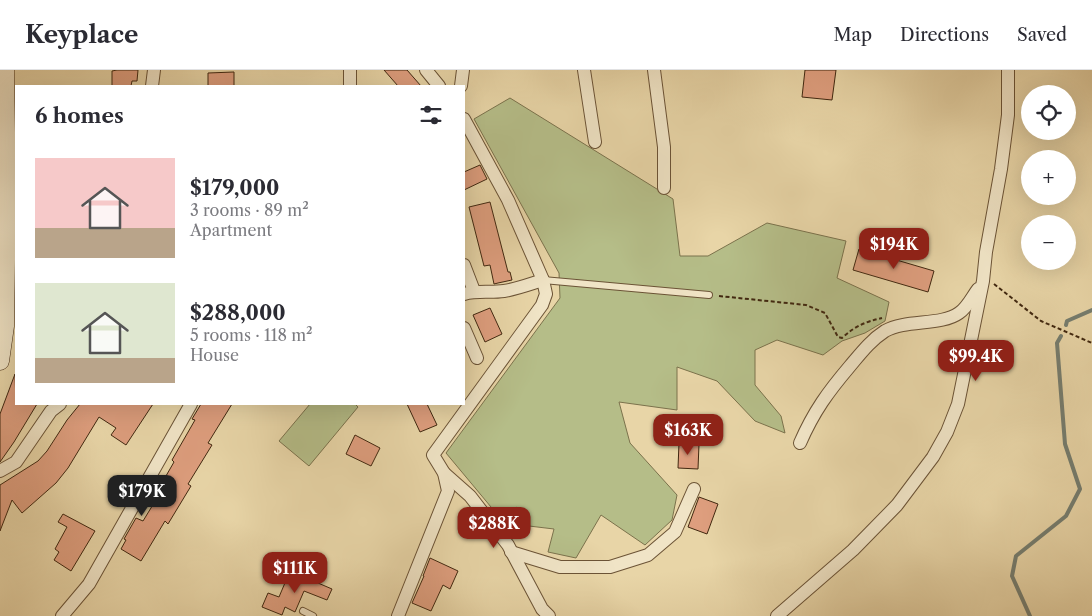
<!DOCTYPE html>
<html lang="en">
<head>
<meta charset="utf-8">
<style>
	:root { --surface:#fff; --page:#f7f7f7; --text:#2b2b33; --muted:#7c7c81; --line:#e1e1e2; --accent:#8f2418 }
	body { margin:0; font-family:"Libre Caslon Text",serif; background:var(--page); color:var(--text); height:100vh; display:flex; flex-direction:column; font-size:19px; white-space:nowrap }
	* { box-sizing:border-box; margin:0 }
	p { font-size:16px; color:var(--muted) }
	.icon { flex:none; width:28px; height:28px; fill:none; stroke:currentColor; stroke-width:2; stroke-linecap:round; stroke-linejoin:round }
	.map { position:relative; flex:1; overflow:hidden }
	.drawer { position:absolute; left:15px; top:15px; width:450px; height:320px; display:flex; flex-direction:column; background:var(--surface); border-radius:0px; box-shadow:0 5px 20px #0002 }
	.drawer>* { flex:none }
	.tools { position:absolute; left:1021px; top:15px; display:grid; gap:10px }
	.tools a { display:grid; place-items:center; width:55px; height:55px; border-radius:50%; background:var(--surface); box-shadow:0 5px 20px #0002; font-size:25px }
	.price { position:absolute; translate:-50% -42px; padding:0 11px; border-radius:10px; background:var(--accent); color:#fff; font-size:16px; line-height:32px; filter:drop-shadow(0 1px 2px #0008) }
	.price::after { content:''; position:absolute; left:50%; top:30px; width:15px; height:11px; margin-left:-8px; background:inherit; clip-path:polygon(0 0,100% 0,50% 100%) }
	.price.selected { background:#222; color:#fff }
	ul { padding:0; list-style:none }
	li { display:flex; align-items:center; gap:15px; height:125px; padding:0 20px }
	li span { display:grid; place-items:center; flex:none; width:140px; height:100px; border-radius:0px; color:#555 }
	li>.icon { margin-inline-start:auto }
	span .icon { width:60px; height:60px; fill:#fffc; stroke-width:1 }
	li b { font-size:21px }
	h2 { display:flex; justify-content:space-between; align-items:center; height:60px; padding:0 20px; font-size:21px }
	header { display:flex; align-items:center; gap:30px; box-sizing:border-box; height:70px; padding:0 25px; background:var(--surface); border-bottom:1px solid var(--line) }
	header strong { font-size:24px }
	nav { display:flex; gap:28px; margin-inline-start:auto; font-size:18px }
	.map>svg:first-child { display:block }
	.green { fill:#b5bd88; stroke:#7b724c }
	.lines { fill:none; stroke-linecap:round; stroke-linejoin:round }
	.stream { stroke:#767e70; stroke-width:4 }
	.building { fill:#de9e7e; stroke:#412810 }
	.lane-casing { stroke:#6b5336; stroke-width:8 }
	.street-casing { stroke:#6b5336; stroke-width:14 }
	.secondary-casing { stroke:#412810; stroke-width:19 }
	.path { stroke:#412810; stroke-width:2; stroke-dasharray:4 2.5; stroke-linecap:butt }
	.lane { stroke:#f0e4c6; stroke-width:6 }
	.street { stroke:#f0e4c6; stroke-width:12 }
	.secondary { stroke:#f0e4c6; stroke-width:18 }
</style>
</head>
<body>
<header>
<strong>Keyplace</strong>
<nav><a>Map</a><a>Directions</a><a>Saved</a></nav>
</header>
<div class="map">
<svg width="1092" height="546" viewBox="0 0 1092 546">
	<rect width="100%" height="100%" fill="#e8d5a7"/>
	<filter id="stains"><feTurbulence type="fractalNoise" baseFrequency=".004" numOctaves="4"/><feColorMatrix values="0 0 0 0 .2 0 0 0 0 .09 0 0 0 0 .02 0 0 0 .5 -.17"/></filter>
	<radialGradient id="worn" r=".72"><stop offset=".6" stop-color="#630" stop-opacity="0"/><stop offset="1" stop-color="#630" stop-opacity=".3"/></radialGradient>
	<g class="green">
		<polygon points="510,28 673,129 680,186 708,186 767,153 846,171 837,208 889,232 885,251 865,263 842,271 823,285 777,270 755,280 755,315 781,346 785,363 755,351 717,311 677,297 677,340 619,332 630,373 677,425 672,450 645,475 601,445 576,488 548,482 554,459 529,456 517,437 501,449 446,383 560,228 559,203 474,49"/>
		<polygon points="310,334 355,334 358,337 309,396 279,371"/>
	</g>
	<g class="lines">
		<g class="stream">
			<polyline points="1066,255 1067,251 1092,240"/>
			<polyline points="1030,546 1012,506 1016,486 1066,446 1080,419 1065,374 1057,273 1061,266"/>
		</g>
	</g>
	<g class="building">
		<polygon points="117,0 138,0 137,11 132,11 131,16 112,16 112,1"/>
		<polygon points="384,0 407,0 421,16 398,16"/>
		<polygon points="805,0 836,0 832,30 802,27"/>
		<polygon points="234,2 234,16 208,16 208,3"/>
		<polygon points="480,95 487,109 464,120 464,102"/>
		<polygon points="490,132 508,202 510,202 512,210 498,213 494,214 490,195 484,196 469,137"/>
		<polygon points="859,179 934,201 928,222 853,200"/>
		<polygon points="490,238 502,264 485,272 473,245"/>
		<polygon points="15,304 16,334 37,334 14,372 0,392 0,344"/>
		<polygon points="80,334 153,334 126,375 111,365 116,358 99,347 68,398 56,413 22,443 12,430 0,461 0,415 38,391 47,381 67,350"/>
		<polygon points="201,334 232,334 208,373 212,375 188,414 191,416 168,454 165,451 141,491 121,479 126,470 124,469 136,448 143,451 154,433 151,432 174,392 172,390 195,350 192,349"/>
		<polygon points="407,334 427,334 437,355 420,362"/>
		<polygon points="355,365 380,378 371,396 346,384"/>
		<polygon points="679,373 699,374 698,399 678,398"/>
		<polygon points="699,427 718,434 707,464 688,457"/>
		<polygon points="63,444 95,461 71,501 54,490 59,482 55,479 67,457 58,452"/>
		<polygon points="430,488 458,501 450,519 443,515 431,541 412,533 424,506 423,506"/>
		<polygon points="290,501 332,519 327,530 304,521 295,542 285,537 282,545 262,537 268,523 279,527"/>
	</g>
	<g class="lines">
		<defs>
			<g id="lane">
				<polyline points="543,210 709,225"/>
				<polyline points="303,541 313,546"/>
			</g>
			<g id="street">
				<polyline points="350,0 350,16"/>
				<polyline points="426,0 439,16"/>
				<polyline points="584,0 595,72"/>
				<polyline points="654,0 664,77 664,118"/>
				<polyline points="152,16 154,0"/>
				<polyline points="461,16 463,0"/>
				<polyline points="464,195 474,221"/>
				<path d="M464 224C477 220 490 223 504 221 517 219 530 214 543 210"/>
				<polyline points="464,258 477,288"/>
				<path d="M800 373C814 341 828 322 850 296 861 283 871 270 885 261 906 249 941 256 959 243 967 238 972 227 978 219"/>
				<polyline points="0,401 16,392 51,341 60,334"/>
				<polyline points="444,403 470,426 508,475 542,539 549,546"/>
				<polyline points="511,482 560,497 610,497 648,485 675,462 694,419"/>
				<polyline points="62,546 89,514 191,334"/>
				<polyline points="398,546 448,421 444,403 433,385 542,235 546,224 543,210 508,130 464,49"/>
				<polyline points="777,546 853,480 897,435 933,387 947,362 958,334 983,211 986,182 1001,99 1008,45 1008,0"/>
			</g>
			<polyline id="secondary" points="0,291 5,256 7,124 5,0"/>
		</defs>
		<use href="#lane" class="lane-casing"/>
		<use href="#street" class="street-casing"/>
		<use href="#secondary" class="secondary-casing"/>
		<g class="path">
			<polyline points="994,214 1041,251 1092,273"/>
			<path d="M719 226 806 235 825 243 838 267 842 268C855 256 865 252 882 248"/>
		</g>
		<use href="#lane" class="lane"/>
		<use href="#street" class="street"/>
		<use href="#secondary" class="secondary"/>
	</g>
	<rect width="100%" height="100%" filter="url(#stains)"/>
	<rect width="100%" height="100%" fill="url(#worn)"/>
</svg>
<div class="tools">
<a><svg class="icon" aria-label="locate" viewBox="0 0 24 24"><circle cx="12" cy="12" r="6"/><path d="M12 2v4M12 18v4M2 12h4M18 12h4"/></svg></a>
<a>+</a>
<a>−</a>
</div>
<b class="price" style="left:894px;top:200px">$194K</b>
<b class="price" style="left:976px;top:312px">$99.4K</b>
<b class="price" style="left:688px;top:386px">$163K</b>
<b class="price selected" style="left:142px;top:447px">$179K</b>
<b class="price" style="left:494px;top:479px">$288K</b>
<b class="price" style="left:295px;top:524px">$111K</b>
<section class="drawer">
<h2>6 homes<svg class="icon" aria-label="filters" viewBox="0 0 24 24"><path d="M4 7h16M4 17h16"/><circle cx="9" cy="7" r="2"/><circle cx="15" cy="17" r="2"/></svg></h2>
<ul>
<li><span style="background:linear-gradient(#f6c9c9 70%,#b9a48a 0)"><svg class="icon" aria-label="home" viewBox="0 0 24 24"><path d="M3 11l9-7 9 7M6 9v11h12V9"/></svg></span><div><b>$179,000</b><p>3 rooms · 89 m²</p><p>Apartment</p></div></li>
<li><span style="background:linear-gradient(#dfe7d0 75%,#b9a48a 0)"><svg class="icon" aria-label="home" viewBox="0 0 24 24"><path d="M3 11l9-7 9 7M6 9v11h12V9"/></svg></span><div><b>$288,000</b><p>5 rooms · 118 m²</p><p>House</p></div></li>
</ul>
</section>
</div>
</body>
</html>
